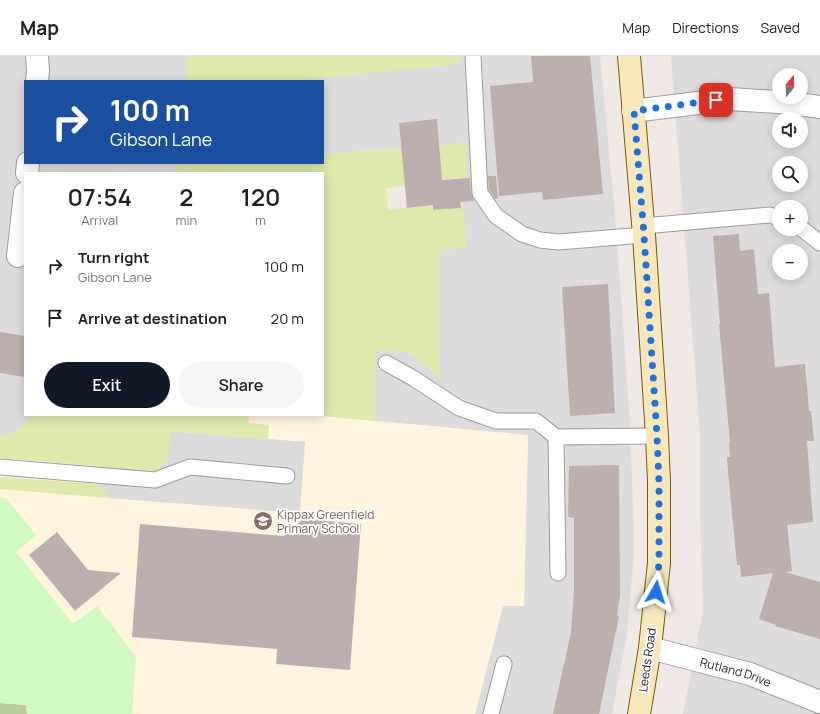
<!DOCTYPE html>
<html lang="en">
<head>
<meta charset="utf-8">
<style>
	:root { --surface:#fff; --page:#f6f6f6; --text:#222; --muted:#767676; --line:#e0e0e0; --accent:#111827 }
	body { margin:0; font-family:Manrope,sans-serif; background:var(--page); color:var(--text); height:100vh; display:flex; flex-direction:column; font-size:15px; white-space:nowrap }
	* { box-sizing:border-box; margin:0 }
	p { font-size:13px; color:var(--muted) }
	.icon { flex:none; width:22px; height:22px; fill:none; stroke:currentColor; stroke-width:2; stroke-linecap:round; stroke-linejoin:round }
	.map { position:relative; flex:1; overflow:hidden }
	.drawer { position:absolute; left:24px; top:116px; width:300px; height:244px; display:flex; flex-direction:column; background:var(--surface); border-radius:0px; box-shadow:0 2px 10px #0003 }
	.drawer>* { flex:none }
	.hud { position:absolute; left:24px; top:24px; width:300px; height:84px; border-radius:0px; box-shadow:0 2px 10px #0003; background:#1a4fa0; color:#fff; overflow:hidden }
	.needle { width:26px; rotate:19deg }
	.buttons { position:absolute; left:772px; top:12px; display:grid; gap:8px }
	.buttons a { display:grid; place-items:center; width:36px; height:36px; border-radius:50%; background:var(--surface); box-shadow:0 2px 10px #0003; font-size:20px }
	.pin { position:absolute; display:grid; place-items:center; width:34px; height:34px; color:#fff; margin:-17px; border-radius:8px; box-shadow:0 2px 6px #0006 }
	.me { position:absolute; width:44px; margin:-22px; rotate:6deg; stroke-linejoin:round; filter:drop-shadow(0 0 3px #0008) }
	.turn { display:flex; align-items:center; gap:14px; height:84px; padding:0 20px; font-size:18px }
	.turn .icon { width:52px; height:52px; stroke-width:2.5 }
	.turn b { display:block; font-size:28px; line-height:34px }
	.eta { display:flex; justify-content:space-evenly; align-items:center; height:68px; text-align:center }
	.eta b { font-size:24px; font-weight:600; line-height:28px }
	.action { display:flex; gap:8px; margin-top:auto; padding:8px 20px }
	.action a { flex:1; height:46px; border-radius:24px; background:var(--accent); color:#fff; font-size:16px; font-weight:600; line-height:46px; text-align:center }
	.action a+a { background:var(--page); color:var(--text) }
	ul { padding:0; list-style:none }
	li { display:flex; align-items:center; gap:12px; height:52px; padding:0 20px }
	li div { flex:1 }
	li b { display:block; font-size:15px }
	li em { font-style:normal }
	header { display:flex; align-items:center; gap:24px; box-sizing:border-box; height:56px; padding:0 20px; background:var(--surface); border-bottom:1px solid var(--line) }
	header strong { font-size:19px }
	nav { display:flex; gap:22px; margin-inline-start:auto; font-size:14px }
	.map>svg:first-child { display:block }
	.residential { fill:#dddbdc; fill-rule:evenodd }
	.education { fill:#fff4de }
	.grass { fill:#dee9ab; fill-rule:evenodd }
	.forest { fill:#bace9a }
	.park { fill:#d0f9c2 }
	.parking { fill:#dbdbdb }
	.building { fill:#bcafae }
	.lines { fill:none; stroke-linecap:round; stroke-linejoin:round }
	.lane-casing { stroke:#9c9c9c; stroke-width:17 }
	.street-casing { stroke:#9c9c9c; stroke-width:24 }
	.secondary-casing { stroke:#765d05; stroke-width:24 }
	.lane { stroke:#fff; stroke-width:15 }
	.street { stroke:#fff; stroke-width:22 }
	.secondary { stroke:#f9e7b9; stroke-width:22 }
	.route { stroke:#1a73e8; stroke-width:7; stroke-dasharray:0 12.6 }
	.labels { text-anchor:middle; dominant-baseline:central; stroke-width:3.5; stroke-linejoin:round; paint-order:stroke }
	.education-label { font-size:12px; fill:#785e54; stroke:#fff; text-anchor:start }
	.street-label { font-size:12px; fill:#1f1f1f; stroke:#fff }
</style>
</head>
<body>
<header>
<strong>Map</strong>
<nav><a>Map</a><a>Directions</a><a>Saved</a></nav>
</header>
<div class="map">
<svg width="820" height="658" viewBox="0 0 820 658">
	<rect width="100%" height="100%" fill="#efe8e5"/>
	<path class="residential" d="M 0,0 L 600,0 L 616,170 L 629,353 L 634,473 L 634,497 L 627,578 L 612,658 L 475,658 L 503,550 L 524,550 L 528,379 L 375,365 L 376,294 L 410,296 L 440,322 L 439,193 L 466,192 L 462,141 L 465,87 L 323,98 L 323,25 L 25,25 L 25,107 L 176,107 L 175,117 L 25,117 L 25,359 L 36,359 L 8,380 L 0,380 Z
		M 671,0 L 820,0 L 820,658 L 683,658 L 703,554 L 700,455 L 700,377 ZM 779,19 L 801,19 L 801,41 L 779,41 ZM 779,63 L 801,63 L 801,85 L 779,85 ZM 779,107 L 801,107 L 801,129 L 779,129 ZM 779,151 L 801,151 L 801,173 L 779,173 ZM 779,195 L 801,195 L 801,217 L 779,217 Z"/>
	<path class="education" d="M 36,359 L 311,359 L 528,379 L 524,550 L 503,550 L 475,658 L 0,658 L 0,380 L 8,380 Z"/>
	<path class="grass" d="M 187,0 L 459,0 L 459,8 L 293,25 L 186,25 Z
		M 466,87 L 469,140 L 462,141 L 466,192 L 439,193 L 440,322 L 410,296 L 376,294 L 375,365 L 312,359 L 323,359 L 323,117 L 175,117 L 176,107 L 323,107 L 323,98 ZM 458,122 L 461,152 L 434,154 L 431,125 ZM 417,129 L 419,151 L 388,154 L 386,132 Z
		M 36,359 L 249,359 L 248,367 L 269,369 L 268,383 L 171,375 L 168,403 L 156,415 L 0,402 L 0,380 L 8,380 Z
		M 0,421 L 98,428 L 109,442 L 0,433 Z"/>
	<path class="forest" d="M 0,647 L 26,649 L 27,658 L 0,658 Z"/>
	<path class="park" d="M 0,441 L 6,442 L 36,479 L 16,496 L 73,568 L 97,550 L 136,601 L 132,657 L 145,658 L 27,658 L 26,649 L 0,647 Z"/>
	<path class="parking" d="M 170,375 L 305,386 L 300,457 L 109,442 L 98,428 L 100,410 L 156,415 L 168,403 Z"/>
	<path class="building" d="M 531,0 L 590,0 L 603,138 L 543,144 L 542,136 L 499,140 L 490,30 L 533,26 Z
		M 437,63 L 442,124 L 470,122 L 471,137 L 474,145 L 460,146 L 461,152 L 433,154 L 433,149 L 407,152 L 399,67 Z
		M 488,120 L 496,120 L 498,142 L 495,143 L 489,134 Z
		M 739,178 L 740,195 L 754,193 L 758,238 L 769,237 L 775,311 L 805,308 L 809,355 L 811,355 L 814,385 L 807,385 L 813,466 L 787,469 L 792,515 L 785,516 L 820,526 L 820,583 L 775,570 L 776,569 L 759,563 L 773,517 L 741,521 L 740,509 L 737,509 L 728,415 L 727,401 L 730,401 L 729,387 L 730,387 L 719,268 L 720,268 L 713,180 Z
		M 608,228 L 615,357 L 570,360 L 562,231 Z
		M 0,276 L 25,280 L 25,321 L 0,317 Z
		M 619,409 L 620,539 L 617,560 L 619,560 L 599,658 L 553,658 L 571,576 L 574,534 L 574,462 L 568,461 L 569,410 Z
		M 303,463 L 361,468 L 350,614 L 276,608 L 277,593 L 132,581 L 140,468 L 284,480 Z
		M 57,476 L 88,514 L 121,517 L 75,555 L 29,499 Z"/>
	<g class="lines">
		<defs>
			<path id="lane" d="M 473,0 L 480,137 L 496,160 L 522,178 L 540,184 L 558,186 L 644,179
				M 643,170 L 770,159 L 779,162
				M 801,172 L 820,187
				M 386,307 L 413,322 L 459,352 L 496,365 L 536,365 L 556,381 L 558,517
				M 556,381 L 657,380
				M 0,411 L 155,424 L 190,411 L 287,420
				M 491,658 L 504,608"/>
			<g id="street">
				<path d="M 37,25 L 38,14 L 37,0"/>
				<path d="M 633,55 L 730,43 L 792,47 L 820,51"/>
				<path d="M 27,117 L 28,107"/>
				<path d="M 18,200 L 25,137"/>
				<path id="s1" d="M 650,592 L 750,618 L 820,646"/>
			</g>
			<path id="secondary" d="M 629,0 L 644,179 L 657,380 L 659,426 L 659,507 L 650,592 L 639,658"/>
		</defs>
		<use href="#lane" class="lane-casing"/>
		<use href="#street" class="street-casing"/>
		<use href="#secondary" class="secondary-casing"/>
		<use href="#lane" class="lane"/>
		<use href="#street" class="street"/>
		<use href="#secondary" class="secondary"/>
	</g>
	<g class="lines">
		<path class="route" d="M 656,536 L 659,507 L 659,426 L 657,380 L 644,179 L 634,55 L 716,44"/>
	</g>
	<defs>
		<symbol id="school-disc" viewBox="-11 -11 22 22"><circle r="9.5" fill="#8d6e63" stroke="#fff"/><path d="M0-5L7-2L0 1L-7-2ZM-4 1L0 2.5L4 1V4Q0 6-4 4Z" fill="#fff"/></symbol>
	</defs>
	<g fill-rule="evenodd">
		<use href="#school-disc" x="252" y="454" width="22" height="22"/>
	</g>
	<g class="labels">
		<g class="education-label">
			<text x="277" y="458">Kippax Greenfield<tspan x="277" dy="14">Primary School</tspan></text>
		</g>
		<g class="street-label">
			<text transform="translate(647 604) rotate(-82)">Leeds Road</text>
			<text stroke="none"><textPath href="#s1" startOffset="89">Rutland Drive</textPath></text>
		</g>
	</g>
</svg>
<div class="buttons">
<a><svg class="needle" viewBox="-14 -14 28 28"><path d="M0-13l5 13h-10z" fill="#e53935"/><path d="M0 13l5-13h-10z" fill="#767676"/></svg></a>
<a><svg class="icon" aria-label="sound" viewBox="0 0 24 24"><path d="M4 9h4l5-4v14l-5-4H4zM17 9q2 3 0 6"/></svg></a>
<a><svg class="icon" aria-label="search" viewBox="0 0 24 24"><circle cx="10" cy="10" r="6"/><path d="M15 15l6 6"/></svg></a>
<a>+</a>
<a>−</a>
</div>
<div class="pin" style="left:716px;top:44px;background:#d93025"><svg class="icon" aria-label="arrive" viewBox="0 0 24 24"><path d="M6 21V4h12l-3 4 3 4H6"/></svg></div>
<svg class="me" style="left:656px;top:536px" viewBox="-20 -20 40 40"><path d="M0-17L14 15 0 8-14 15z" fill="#1a73e8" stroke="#fff" stroke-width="4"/></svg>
<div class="hud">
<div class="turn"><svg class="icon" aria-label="right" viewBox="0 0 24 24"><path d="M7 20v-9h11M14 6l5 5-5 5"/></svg><div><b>100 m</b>Gibson Lane</div></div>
</div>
<section class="drawer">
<div class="eta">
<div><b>07:54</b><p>Arrival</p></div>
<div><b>2</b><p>min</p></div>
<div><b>120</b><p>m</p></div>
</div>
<ul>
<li><svg class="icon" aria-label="right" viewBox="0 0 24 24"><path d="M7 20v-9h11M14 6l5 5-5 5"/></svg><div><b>Turn right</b><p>Gibson Lane</p></div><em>100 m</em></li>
<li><svg class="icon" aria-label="arrive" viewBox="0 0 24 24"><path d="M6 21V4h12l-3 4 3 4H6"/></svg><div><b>Arrive at destination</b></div><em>20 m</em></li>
</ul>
<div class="action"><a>Exit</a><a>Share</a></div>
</section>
</div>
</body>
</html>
